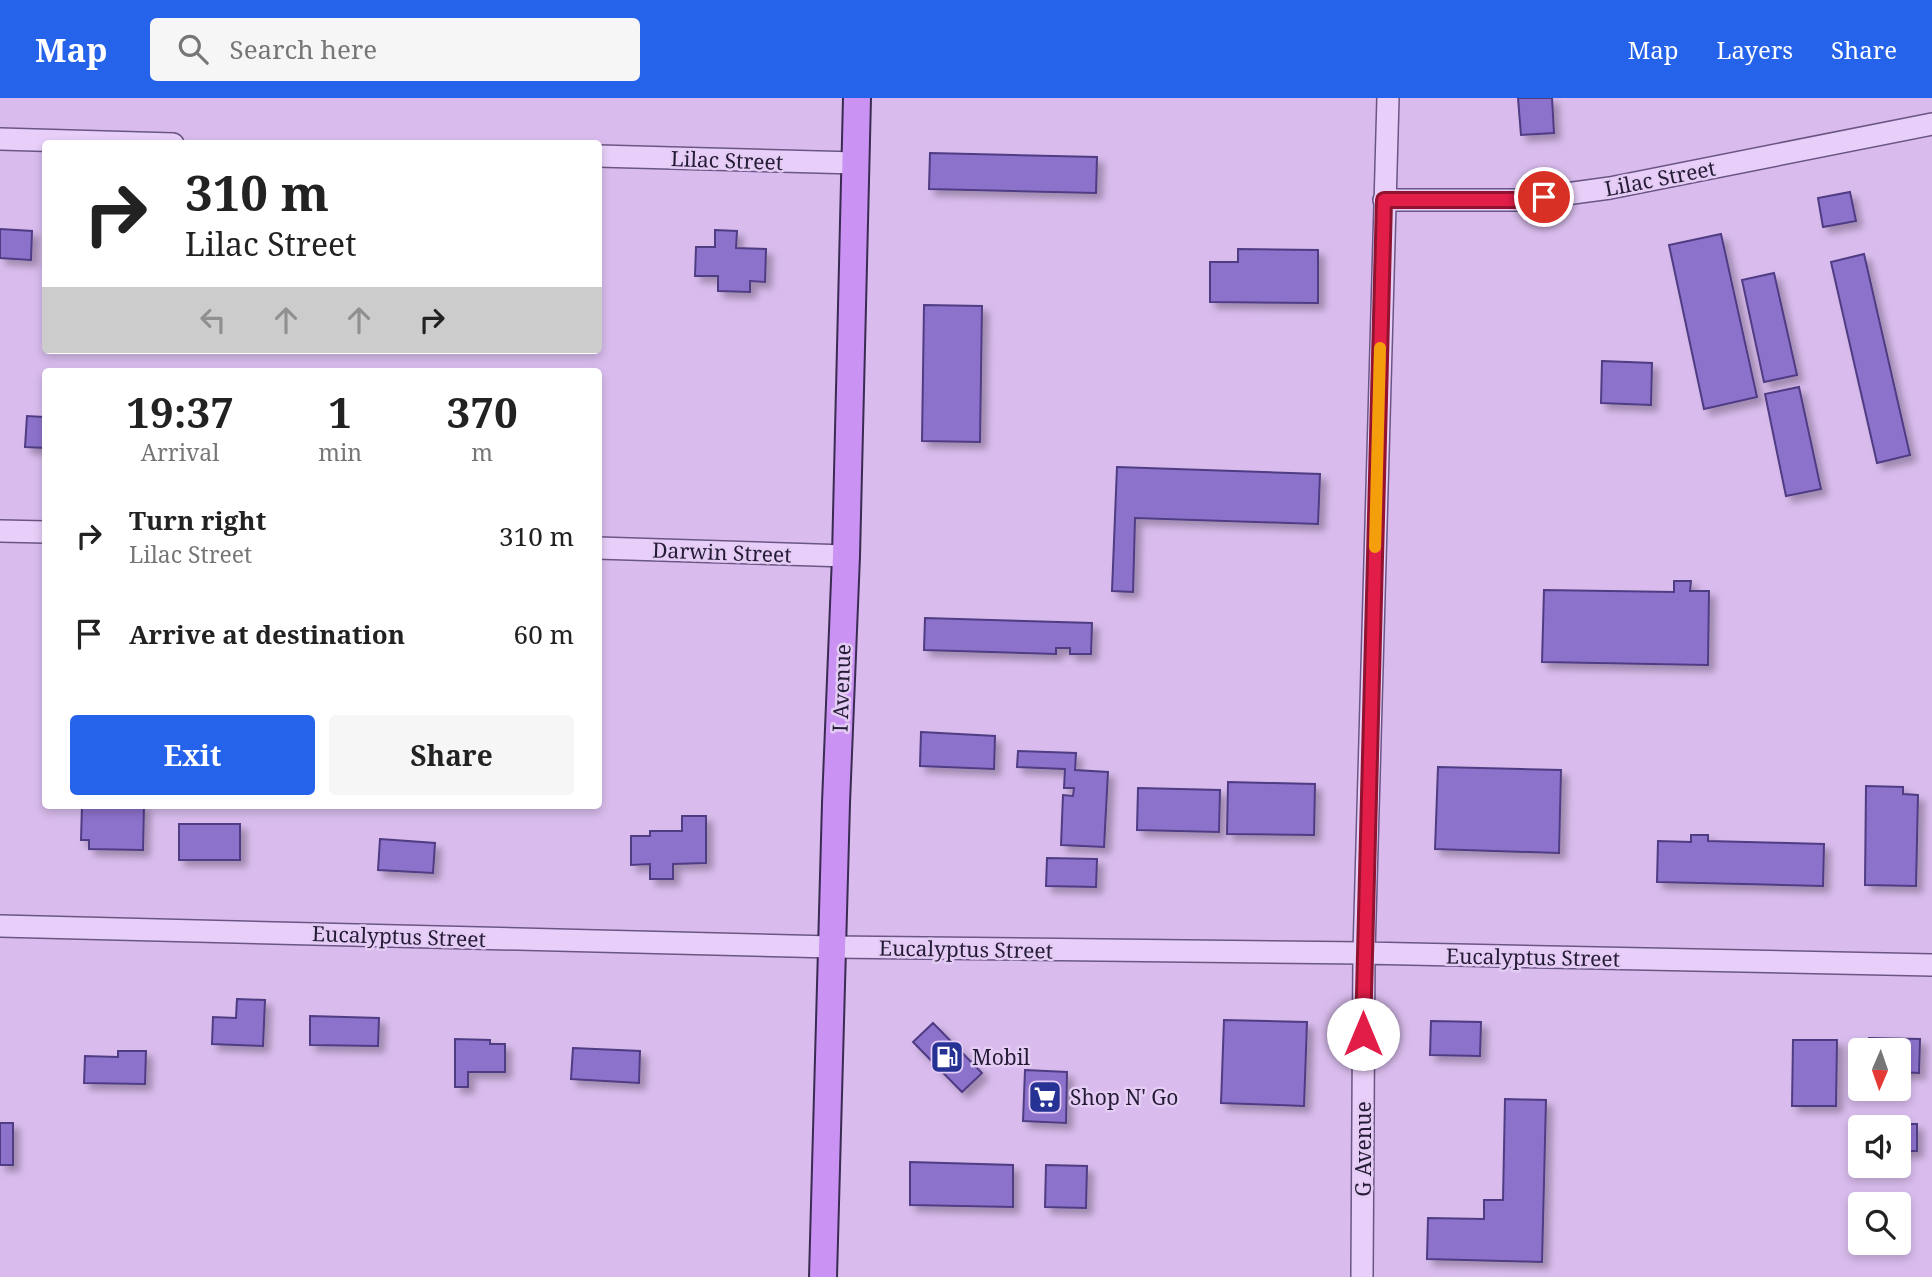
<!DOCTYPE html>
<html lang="en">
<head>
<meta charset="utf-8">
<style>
	:root { --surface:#fff; --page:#f6f6f6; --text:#222; --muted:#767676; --accent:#2563eb }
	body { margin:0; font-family:"Noto Serif",serif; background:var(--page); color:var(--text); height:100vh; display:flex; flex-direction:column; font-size:26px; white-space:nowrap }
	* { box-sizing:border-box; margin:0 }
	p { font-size:23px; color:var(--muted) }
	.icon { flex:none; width:38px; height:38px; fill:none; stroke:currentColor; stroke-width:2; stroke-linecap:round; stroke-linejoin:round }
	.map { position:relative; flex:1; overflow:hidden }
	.side { position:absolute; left:42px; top:270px; width:560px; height:441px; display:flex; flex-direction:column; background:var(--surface); border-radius:7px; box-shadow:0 4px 10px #0003 }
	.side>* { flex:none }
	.hud { position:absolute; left:42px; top:42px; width:560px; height:214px; border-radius:7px; box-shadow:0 4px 10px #0003; background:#fff; color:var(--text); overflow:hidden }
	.needle { width:46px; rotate:182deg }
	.buttons { position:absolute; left:1848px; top:940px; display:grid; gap:14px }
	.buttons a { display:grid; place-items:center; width:63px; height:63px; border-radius:7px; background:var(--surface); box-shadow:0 4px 10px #0003; font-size:35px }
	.pin { position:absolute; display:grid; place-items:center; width:60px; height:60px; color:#fff; margin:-30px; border:4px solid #fff; border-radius:50%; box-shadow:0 2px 7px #0007 }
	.me { position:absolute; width:77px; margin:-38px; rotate:0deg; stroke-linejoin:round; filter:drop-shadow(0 0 5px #0008) }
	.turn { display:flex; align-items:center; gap:24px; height:147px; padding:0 28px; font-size:32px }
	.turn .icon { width:91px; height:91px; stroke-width:2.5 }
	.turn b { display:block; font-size:49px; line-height:60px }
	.lanes { display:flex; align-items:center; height:66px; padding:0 28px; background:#0003; justify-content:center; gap:35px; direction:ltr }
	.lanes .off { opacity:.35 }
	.eta { display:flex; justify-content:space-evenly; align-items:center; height:119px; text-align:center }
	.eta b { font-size:42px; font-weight:700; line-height:49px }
	.primary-button { display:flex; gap:14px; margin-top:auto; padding:14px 28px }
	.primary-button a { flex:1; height:80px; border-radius:7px; background:var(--accent); color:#fff; font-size:28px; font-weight:700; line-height:80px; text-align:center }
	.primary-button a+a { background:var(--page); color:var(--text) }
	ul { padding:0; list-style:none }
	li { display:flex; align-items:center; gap:21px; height:98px; padding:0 28px }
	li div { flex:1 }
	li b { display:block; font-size:26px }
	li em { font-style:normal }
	header { display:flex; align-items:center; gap:42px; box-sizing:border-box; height:98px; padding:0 35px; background:var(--accent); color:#fff }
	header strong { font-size:33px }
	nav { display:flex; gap:38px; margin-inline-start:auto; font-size:24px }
	.search { width:490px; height:63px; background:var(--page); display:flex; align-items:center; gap:18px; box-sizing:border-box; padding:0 24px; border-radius:7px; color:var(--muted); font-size:26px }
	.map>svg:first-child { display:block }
	.building { fill:#8d72cc; stroke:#503c84; stroke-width:2; filter:url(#shadow) }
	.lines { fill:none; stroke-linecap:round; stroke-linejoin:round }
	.minor-casing { stroke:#6a5685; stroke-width:24 }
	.major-casing { stroke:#392b52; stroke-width:30 }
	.minor { stroke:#e8cff9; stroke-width:21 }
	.major { stroke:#ca92f2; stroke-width:26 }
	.route-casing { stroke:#92132f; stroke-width:18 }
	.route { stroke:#e11d48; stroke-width:12 }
	.slow { stroke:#f59e0b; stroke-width:12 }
	.labels { text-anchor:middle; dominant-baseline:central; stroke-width:5; stroke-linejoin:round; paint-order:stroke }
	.street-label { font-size:21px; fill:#241b34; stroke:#e4ccf5 }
	.poi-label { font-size:21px; fill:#241b34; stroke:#e4ccf5; text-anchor:start }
</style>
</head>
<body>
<header>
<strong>Map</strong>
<div class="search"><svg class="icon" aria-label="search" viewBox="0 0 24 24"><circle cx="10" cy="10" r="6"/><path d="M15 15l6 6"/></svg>Search here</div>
<nav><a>Map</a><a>Layers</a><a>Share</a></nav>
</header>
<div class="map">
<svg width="1932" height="1179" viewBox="0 0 1932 1179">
	<defs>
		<filter id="shadow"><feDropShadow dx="6" dy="6" stdDeviation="3.5" flood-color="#0004"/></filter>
	</defs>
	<rect width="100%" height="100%" fill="#d9bced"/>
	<path class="building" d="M 1518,0 L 1552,0 L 1554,35 L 1521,37 Z
		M 930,55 L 1097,59 L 1096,95 L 929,91 Z
		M 1850,94 L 1856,123 L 1823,129 L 1818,100 Z
		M 0,131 L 32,133 L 31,162 L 0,160 Z
		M 715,132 L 737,133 L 736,150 L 766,151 L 765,184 L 750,183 L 750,194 L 718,193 L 718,178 L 695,178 L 696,149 L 715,149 Z
		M 1721,136 L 1757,299 L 1704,311 L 1669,147 Z
		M 1238,151 L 1318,152 L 1318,205 L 1210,204 L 1210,164 L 1238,164 Z
		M 1864,156 L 1910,357 L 1877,365 L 1831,164 Z
		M 1774,175 L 1797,277 L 1764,284 L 1742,182 Z
		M 924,207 L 982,208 L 980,344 L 922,343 Z
		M 1602,263 L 1652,265 L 1651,307 L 1601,305 Z
		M 1799,289 L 1821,391 L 1786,398 L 1765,296 Z
		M 44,312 L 46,350 L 25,349 L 27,318 L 44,319 Z
		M 1117,369 L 1320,376 L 1318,426 L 1135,420 L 1133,494 L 1112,493 Z
		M 1674,483 L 1691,483 L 1690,493 L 1709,493 L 1708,567 L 1542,564 L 1544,492 L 1674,494 Z
		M 925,520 L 1092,525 L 1091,556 L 1070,556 L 1070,550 L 1056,550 L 1056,556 L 924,552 Z
		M 921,634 L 995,638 L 994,671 L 920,668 Z
		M 1018,653 L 1076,655 L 1075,672 L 1108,674 L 1104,749 L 1061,747 L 1063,697 L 1073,698 L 1074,690 L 1064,690 L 1065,671 L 1017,669 Z
		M 1438,669 L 1561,672 L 1559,755 L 1435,751 Z
		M 1228,684 L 1315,686 L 1314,737 L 1227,736 Z
		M 1866,688 L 1903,689 L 1903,696 L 1918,697 L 1916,788 L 1865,787 Z
		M 1138,690 L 1220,692 L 1219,734 L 1137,732 Z
		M 82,707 L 144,707 L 143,752 L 89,751 L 89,742 L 81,742 Z
		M 682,718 L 706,718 L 706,765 L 673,766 L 673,781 L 650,781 L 650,766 L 631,767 L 631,738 L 650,738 L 650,733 L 682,733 Z
		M 179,726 L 240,726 L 240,762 L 179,762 Z
		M 1691,737 L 1708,737 L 1708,743 L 1824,746 L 1823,788 L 1657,784 L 1658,743 L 1691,744 Z
		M 380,741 L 435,745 L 433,775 L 378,772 Z
		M 1047,760 L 1097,761 L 1096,789 L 1046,788 Z
		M 237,901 L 265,902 L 263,948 L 212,946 L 213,919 L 236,920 Z
		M 310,918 L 379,920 L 378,948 L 310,947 Z
		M 1224,922 L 1307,924 L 1304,1008 L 1221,1005 Z
		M 1431,923 L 1481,924 L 1480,958 L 1430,957 Z
		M 933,925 L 982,975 L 962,994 L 913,944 Z
		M 1869,940 L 1920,941 L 1919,975 L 1899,974 L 1899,952 L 1869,952 Z
		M 455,941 L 490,942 L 490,946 L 505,946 L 505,974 L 468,974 L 468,989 L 455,989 Z
		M 1793,942 L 1837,942 L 1836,1008 L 1792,1008 Z
		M 573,950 L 640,953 L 639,985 L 571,981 Z
		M 118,953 L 146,953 L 145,986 L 84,985 L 85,958 L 118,959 Z
		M 1025,972 L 1067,974 L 1066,1025 L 1023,1023 Z
		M 1505,1001 L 1546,1002 L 1542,1164 L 1427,1161 L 1428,1120 L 1484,1121 L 1484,1102 L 1503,1102 Z
		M 0,1025 L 13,1025 L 13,1067 L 0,1067 Z
		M 1891,1026 L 1917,1026 L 1917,1053 L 1899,1053 L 1899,1029 L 1891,1029 Z
		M 910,1064 L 1013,1067 L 1013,1109 L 910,1107 Z
		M 1046,1067 L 1087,1068 L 1086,1110 L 1045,1109 Z"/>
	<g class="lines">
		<defs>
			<path id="minor" d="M 0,41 L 173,46
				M 598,58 L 856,65
				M 1384,102 L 1522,102 L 1610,90 L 1932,26
				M 0,433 L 46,434
				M 598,450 L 846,458
				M 0,828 L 832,849 L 1364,855 L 1932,867
				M 1362,1179 L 1364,855 L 1388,0"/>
			<path id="major" d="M 823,1179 L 836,705 L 846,458 L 857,0"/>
		</defs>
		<use href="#minor" class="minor-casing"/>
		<use href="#major" class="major-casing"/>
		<use href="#minor" class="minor"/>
		<use href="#major" class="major"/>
	</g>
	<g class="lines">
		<defs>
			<path id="route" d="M 1363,936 L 1384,102 L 1522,102 L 1544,99"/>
		</defs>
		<use href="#route" class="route-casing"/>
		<use href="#route" class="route"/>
		<path class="slow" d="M 1375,449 L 1380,250"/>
	</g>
	<defs>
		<symbol id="fuel-square" viewBox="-11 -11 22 22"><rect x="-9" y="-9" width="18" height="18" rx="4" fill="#263394" stroke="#e4ccf5"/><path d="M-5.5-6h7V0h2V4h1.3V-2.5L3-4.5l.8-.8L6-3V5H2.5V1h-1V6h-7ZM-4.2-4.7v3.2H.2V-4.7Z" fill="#fff"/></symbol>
		<symbol id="supermarket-square" viewBox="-11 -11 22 22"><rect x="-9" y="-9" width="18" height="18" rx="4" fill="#263394" stroke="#e4ccf5"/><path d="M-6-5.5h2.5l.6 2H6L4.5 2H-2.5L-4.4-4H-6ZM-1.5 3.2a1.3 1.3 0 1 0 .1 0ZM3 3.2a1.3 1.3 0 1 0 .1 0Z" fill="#fff"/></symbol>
	</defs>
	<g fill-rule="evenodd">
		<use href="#fuel-square" x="928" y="940" width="38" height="38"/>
		<use href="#supermarket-square" x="1026" y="980" width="38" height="38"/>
	</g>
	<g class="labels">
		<g class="street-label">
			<text transform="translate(727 62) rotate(2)">Lilac Street</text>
			<text transform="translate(1660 80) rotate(-11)">Lilac Street</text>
			<text transform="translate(722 454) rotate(2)">Darwin Street</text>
			<text transform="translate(841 590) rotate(-88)">I Avenue</text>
			<text transform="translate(399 838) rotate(2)">Eucalyptus Street</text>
			<text transform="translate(966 851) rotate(1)">Eucalyptus Street</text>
			<text transform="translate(1533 859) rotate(1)">Eucalyptus Street</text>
			<text transform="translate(1363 1051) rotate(-90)">G Avenue</text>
		</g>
		<g class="poi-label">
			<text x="972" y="959">Mobil</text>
			<text x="1070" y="999">Shop N' Go</text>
		</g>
	</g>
</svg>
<div class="buttons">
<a><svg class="needle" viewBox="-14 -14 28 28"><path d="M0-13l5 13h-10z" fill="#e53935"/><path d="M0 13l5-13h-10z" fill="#767676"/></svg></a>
<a><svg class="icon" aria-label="sound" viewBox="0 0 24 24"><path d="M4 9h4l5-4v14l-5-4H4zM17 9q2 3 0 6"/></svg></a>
<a><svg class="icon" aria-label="search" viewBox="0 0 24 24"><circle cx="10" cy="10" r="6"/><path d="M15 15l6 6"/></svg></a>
</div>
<div class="pin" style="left:1544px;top:99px;background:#d93025"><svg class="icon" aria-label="arrive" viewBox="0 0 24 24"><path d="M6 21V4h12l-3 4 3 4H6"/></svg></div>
<svg class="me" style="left:1363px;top:936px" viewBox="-20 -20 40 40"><circle r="19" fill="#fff"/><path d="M0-13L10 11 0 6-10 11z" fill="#e11d48"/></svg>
<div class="hud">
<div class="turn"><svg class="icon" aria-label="right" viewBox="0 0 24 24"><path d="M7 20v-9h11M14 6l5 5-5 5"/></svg><div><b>310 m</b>Lilac Street</div></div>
<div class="lanes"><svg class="icon off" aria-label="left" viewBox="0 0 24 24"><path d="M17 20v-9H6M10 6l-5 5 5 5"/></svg><svg class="icon off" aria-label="ahead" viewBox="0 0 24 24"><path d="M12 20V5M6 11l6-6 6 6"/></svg><svg class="icon off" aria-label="ahead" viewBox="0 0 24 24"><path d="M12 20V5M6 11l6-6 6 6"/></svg><svg class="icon" aria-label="right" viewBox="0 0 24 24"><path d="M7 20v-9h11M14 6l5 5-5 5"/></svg></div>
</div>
<section class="side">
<div class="eta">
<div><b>19:37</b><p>Arrival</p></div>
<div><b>1</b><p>min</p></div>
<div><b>370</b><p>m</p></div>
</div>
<ul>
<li><svg class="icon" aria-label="right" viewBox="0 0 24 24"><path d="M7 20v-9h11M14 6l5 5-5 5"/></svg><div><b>Turn right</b><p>Lilac Street</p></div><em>310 m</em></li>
<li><svg class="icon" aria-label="arrive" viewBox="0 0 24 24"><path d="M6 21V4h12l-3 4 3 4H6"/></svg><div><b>Arrive at destination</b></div><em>60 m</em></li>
</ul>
<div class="primary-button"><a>Exit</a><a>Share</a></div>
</section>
</div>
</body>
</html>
